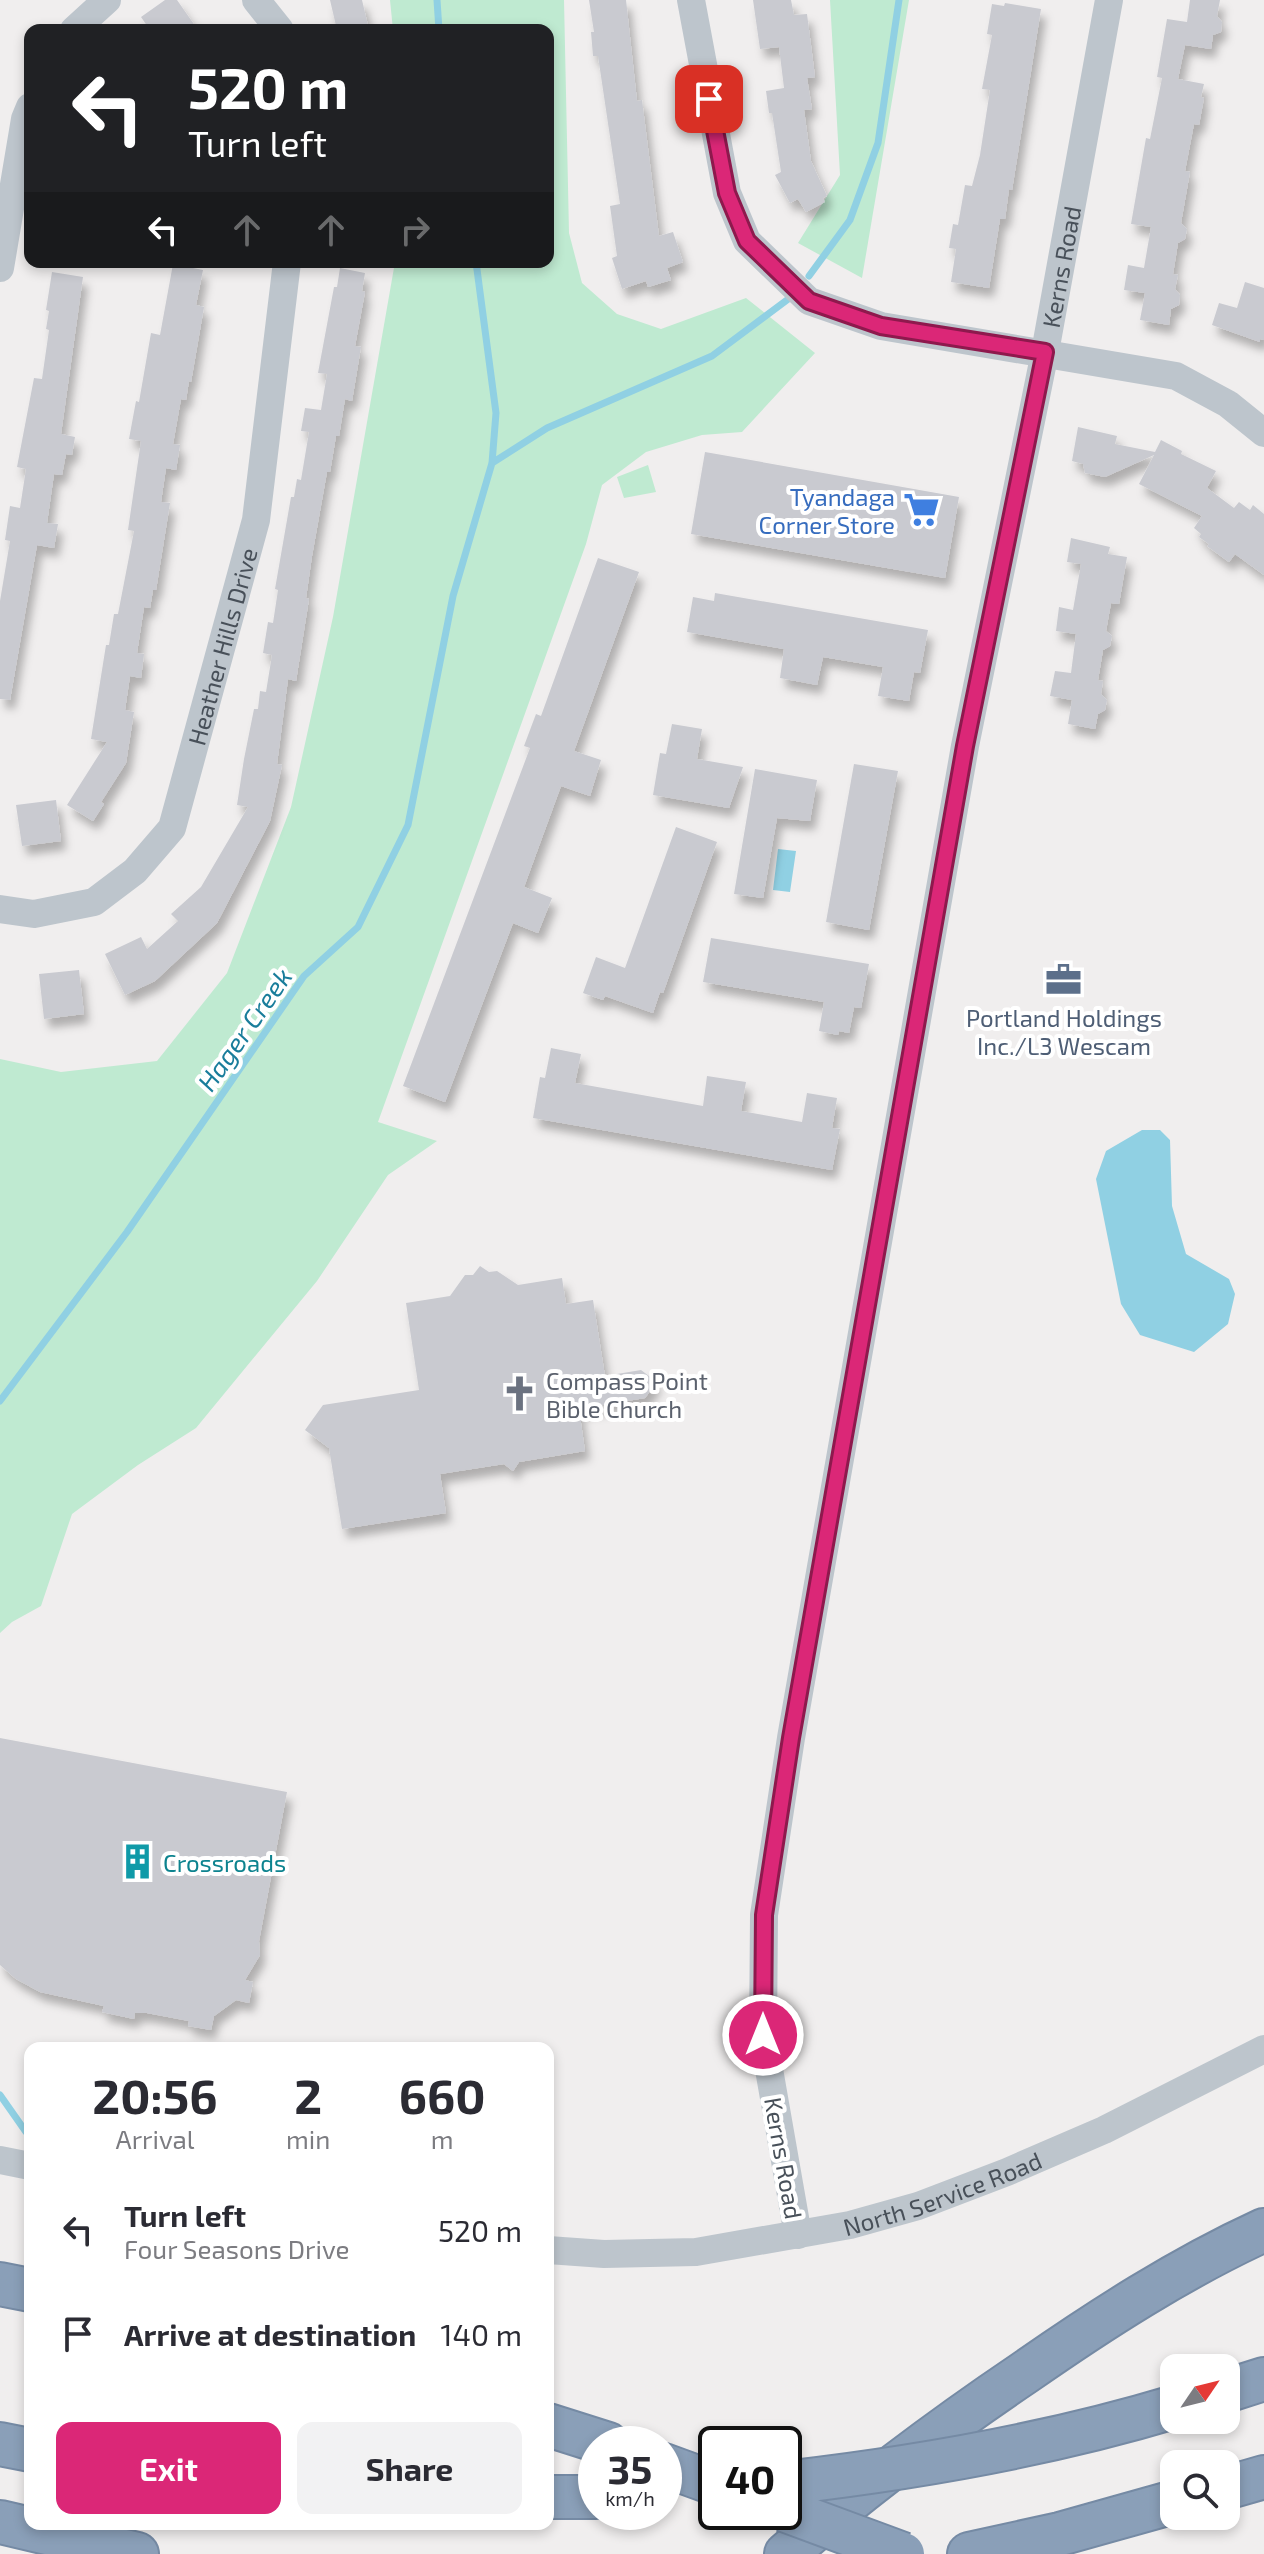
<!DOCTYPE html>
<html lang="en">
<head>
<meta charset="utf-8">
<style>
	:root { --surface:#fff; --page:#f2f2f3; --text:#2b2b33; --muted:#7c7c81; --accent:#db2777 }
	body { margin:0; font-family:"Exo 2",sans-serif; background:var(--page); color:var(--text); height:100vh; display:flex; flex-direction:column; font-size:30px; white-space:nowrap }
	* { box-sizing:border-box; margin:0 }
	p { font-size:26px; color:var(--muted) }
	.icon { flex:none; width:44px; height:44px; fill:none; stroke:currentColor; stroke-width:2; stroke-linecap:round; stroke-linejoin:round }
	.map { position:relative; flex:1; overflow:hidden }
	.details { position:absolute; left:24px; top:2042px; width:530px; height:488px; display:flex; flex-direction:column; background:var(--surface); border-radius:16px; box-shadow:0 4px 12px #0003 }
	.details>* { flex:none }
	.banner { position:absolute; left:24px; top:24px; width:530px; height:244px; border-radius:16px; box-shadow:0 4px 12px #0003; background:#202124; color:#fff; overflow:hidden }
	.needle { width:52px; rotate:55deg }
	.buttons { position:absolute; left:1160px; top:2354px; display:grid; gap:16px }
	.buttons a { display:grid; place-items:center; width:80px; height:80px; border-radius:16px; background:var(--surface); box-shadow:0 4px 12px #0003; font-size:40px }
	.speed { position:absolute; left:578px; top:2426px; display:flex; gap:16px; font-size:40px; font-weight:700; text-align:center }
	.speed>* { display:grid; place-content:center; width:104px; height:104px; border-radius:50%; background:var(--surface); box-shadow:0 4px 12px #0003; line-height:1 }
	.speed small { font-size:20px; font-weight:400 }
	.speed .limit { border:4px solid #111; border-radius:12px; background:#fff; color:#111 }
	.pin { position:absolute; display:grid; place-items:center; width:68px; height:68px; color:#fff; margin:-34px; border-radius:16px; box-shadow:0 4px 12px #0006 }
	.me { position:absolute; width:88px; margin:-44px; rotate:0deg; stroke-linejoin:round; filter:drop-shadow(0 0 6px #0008) }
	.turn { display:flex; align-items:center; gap:28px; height:168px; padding:0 32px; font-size:36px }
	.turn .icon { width:104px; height:104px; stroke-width:2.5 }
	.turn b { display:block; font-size:56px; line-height:68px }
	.lanes { display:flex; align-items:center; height:76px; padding:0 32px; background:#0003; justify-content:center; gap:40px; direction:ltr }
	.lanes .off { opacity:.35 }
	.eta { display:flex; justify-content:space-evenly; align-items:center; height:136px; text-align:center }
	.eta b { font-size:48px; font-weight:700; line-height:56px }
	.cta { display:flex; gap:16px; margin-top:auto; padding:16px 32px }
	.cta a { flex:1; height:92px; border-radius:16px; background:var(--accent); color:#fff; font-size:32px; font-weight:700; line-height:92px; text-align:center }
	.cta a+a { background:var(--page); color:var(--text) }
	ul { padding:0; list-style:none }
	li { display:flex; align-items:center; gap:24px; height:104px; padding:0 32px }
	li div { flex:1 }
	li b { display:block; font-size:30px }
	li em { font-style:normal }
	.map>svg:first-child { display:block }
	.green { fill:#bfead1 }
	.water { fill:#90d0e3 }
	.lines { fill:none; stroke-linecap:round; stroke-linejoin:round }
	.stream { stroke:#90d0e3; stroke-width:7 }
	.building { fill:#c9cad0; filter:url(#shadow) }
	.highway-casing { stroke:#758aa4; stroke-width:46 }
	.minor { stroke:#bdc5cc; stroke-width:28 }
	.highway { stroke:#8a9fb8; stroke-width:42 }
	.highway-bridge-casing { stroke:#758aa4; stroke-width:46; stroke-linecap:butt }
	.highway-bridge { stroke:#8a9fb8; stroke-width:42 }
	.route-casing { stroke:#8e194d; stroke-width:20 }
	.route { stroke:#db2777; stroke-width:14 }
	.labels { text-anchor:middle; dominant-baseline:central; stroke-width:8; stroke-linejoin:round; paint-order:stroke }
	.street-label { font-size:24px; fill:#485059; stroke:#fff }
	.shop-label { font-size:24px; fill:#366cbe; stroke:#fff; text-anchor:end }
	.service-label { font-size:24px; fill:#4e5e75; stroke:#fff }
	.worship-label { font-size:24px; fill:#5b616d; stroke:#fff; text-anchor:start }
	.culture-label { font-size:24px; fill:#0d838f; stroke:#fff; text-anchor:start }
	.water-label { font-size:26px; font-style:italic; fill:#197d9b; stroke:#fff }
</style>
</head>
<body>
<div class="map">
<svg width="1264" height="2554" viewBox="0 0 1264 2554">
	<defs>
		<filter id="shadow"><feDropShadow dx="5" dy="9" stdDeviation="4" flood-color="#0004"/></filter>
	</defs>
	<rect width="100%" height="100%" fill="#f0eeee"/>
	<path class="green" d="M 390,0 L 564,0 L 569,233 L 582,283 L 617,314 L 661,329 L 746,298 L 815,353 L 742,432 L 702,435 L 646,452 L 602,485 L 586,544 L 378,1122 L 437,1141 L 388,1175 L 317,1281 L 196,1428 L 138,1465 L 72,1514 L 41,1606 L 12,1622 L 0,1633 L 0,1059 L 61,1072 L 157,1061 L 227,973 L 291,807 L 333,617 L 395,262 L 548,262 L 548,30 L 393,30 Z
		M 830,0 L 909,0 L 862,278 L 798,243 L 840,175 Z
		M 648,465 L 656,492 L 624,498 L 617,477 Z"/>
	<path class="water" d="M 778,849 L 796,851 L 790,892 L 773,890 Z
		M 1142,1130 L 1160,1130 L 1170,1140 L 1172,1206 L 1186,1254 L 1229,1279 L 1235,1294 L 1228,1324 L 1194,1352 L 1140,1335 L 1121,1304 L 1096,1179 L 1106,1151 Z"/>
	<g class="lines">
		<path class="stream" d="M 437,0 L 439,30
			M 809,276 L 850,220 L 878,143 L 899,0
			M 492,463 L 547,428 L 712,356 L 795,294
			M 0,1401 L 127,1232 L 304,976 L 358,927 L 408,825 L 453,596 L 492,463 L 496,413 L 476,262
			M 0,2095 L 26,2132"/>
	</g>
	<path class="building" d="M 165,0 L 177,0 L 198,30 L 150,30 L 141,17 Z
		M 330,0 L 362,0 L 369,30 L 337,30 Z
		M 589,0 L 626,0 L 637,101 L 642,100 L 659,236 L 673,232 L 683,262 L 667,268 L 671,280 L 648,287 L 646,281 L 622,289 L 612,258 L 617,256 L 610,206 L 620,204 L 598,56 L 593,56 L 591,32 L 594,32 Z
		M 753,0 L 791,0 L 794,15 L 807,14 L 815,77 L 807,78 L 812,109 L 804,110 L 811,161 L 827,196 L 823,198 L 825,202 L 806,212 L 798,199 L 790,203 L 775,175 L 781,172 L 772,113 L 769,113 L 766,91 L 784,88 L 779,47 L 760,49 Z
		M 1190,0 L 1220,0 L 1217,16 L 1222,22 L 1221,32 L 1213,35 L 1211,49 L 1185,45 L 1178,79 L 1204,84 L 1201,97 L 1204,98 L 1199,125 L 1194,124 L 1185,171 L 1190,172 L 1181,223 L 1187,229 L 1185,239 L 1178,243 L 1173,274 L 1178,275 L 1175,289 L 1180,295 L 1179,305 L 1171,309 L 1169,325 L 1140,320 L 1145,293 L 1124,290 L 1128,265 L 1144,268 L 1151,227 L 1131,224 L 1146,138 L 1150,139 L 1162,78 L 1157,77 L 1167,19 L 1187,22 Z
		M 1005,3 L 1041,9 L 1012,190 L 1009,189 L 1005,219 L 1000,219 L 989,288 L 951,282 L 956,249 L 949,248 L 953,224 L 958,225 L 965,185 L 972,186 L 980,155 L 990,90 L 982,89 L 992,35 L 987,34 L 992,4 L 1004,6 Z
		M 173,264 L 203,270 L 196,305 L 204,307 L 191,382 L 189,381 L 186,400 L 181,399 L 173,444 L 180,445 L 176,470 L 166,468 L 161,502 L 170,503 L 156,590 L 153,590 L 150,608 L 144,607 L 137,653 L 144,654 L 141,678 L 130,676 L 125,710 L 134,712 L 126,763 L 101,802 L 104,804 L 93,821 L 67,805 L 107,742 L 91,739 L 106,645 L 109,645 L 114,614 L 118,614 L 134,531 L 128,530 L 141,441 L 129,439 L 136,401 L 139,402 L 151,333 L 160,335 Z
		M 340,268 L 365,273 L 362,291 L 365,292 L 355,346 L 361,347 L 352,401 L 345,399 L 339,436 L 336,436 L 330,472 L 327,472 L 312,556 L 306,598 L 309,599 L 296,681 L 288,679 L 277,764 L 282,765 L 270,821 L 217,923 L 155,981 L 125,995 L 105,954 L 141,937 L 147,949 L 178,921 L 171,914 L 201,887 L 248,807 L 237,805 L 244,759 L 254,709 L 258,709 L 260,691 L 266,692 L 272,655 L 263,653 L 268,622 L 273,623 L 278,590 L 275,589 L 291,497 L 294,497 L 297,479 L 301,480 L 309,432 L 301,431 L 305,408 L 321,410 L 327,374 L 318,373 L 334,287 L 337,287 Z
		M 52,272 L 83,277 L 61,434 L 75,437 L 72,455 L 66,454 L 62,475 L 54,474 L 47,523 L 58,524 L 54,548 L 37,545 L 10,700 L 0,699 L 0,601 L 10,541 L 5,540 L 10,506 L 20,508 L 26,469 L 17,467 L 34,378 L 42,379 L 49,330 L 46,329 L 49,311 L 46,310 Z
		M 1245,282 L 1264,288 L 1264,340 L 1260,339 L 1260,342 L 1212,325 L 1219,303 L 1237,308 Z
		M 1078,427 L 1117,436 L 1115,444 L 1155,452 L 1161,440 L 1182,451 L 1181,454 L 1216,471 L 1207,488 L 1234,508 L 1239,502 L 1250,510 L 1253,505 L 1264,514 L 1264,575 L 1235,554 L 1229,562 L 1207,546 L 1209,544 L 1199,537 L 1201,534 L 1194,528 L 1202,516 L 1139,484 L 1154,455 L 1105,477 L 1085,473 L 1083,464 L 1072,461 Z
		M 705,452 L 959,497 L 945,578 L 691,534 Z
		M 1071,538 L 1110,547 L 1108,554 L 1127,557 L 1119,604 L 1111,603 L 1106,631 L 1112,636 L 1110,646 L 1103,650 L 1098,680 L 1103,681 L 1101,694 L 1107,700 L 1105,710 L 1098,714 L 1095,729 L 1068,724 L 1072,700 L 1050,696 L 1055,671 L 1071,673 L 1076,634 L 1056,631 L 1059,607 L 1073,610 L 1081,564 L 1067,562 Z
		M 598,558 L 639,572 L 574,751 L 601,760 L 590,796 L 561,786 L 524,887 L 552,898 L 538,933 L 513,923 L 445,1102 L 403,1086 L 530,748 L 524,746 L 536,714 L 541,716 Z
		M 715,593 L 928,630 L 920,673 L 914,672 L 909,701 L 878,696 L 883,667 L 823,657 L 817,685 L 780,678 L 784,649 L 687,632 L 693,597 L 714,601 Z
		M 672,724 L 702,729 L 697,759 L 743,767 L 729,808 L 653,795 L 660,753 L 666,754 Z
		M 854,764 L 898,771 L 869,930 L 826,922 Z
		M 755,769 L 817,780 L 810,821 L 777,818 L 763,898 L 734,894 Z
		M 56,800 L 61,841 L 22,846 L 16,805 Z
		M 676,827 L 717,842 L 663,993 L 660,992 L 653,1013 L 605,996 L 603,1000 L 583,993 L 596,957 L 625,968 Z
		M 711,938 L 869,964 L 861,1008 L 854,1007 L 849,1033 L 839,1031 L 838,1035 L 819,1031 L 824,1002 L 703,982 Z
		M 79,970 L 84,1014 L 44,1019 L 39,974 Z
		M 551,1048 L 581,1054 L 575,1083 L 703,1106 L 707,1076 L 746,1082 L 741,1111 L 802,1122 L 807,1093 L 837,1098 L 832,1128 L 840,1129 L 832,1170 L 533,1118 L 540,1077 L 545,1078 Z
		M 480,1266 L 489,1272 L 497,1271 L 518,1285 L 562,1278 L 566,1304 L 593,1300 L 605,1376 L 641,1370 L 657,1382 L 645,1398 L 579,1409 L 585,1451 L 519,1462 L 513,1471 L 504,1464 L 440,1474 L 446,1513 L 342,1529 L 329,1448 L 305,1430 L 323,1405 L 419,1390 L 406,1303 L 450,1296 L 465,1275 L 473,1275 Z
		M 0,1738 L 287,1792 L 259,1941 L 260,1955 L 245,1980 L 253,1982 L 249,2003 L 236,2000 L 214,2016 L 211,2030 L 188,2026 L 189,2021 L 147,2013 L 135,2013 L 134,2019 L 102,2012 L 104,2006 L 40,1992 L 16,1979 L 0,1965 Z"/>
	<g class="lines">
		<defs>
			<path id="highway" d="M 0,2284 L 30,2290
				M 1226,2391 L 1264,2379
				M 548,2425 L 608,2444
				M 0,2444 L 30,2450
				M 664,2465 L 716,2484
				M 1226,2488 L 1264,2477
				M 548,2497 L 596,2497
				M 0,2522 L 137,2554
				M 786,2554 C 862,2488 941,2429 1024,2373 C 1100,2320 1179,2269 1264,2230
				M 969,2554 L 1060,2534 L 1174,2502"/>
		</defs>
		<use href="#highway" class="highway-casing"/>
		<g class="minor">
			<path d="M 256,0 L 280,30"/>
			<path d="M 691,0 L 727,193 L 747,241 L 809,301 L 881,326 L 1176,376 L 1228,404 L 1264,433"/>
			<path d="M 74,30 L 107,0"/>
			<path d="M 0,268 L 25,119 L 30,107"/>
			<path id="s1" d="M 0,909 L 34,914 L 94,902 L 135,871 L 172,828 L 256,520 L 287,262"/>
			<path d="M 0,2160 L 30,2166"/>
			<path id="s2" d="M 798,2235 L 763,2035 L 764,1915 L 791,1738 L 965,746 L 1045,352 L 1109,0"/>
			<path id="s3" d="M 548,2250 L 604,2254 L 696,2252 L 850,2225 L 918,2206 L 1007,2172 L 1104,2130 L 1264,2049"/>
		</g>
		<use href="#highway" class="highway"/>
		<defs>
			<path id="highway-bridge" d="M 784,2483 C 915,2468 1048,2445 1174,2407
				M 784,2510 L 903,2554"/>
		</defs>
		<use href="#highway-bridge" class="highway-bridge-casing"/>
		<use href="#highway-bridge" class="highway-bridge"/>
	</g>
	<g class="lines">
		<defs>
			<path id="route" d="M 709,99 L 727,193 L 747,241 L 809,301 L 881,326 L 1045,352 L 965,746 L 791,1738 L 764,1915 L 763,2035"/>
		</defs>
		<use href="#route" class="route-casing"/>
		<use href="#route" class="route"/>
	</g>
	<defs>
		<symbol id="supermarket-bare" viewBox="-9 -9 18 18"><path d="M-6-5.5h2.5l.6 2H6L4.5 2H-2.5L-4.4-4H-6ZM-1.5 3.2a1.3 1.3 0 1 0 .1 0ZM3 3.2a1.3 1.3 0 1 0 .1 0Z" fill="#3f7fe0" stroke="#fff" stroke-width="2.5" paint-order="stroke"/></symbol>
		<symbol id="office-bare" viewBox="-9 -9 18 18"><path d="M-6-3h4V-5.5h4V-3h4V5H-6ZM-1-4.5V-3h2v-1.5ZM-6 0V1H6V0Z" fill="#5c6f8a" stroke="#fff" stroke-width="2.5" paint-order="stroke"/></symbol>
		<symbol id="church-bare" viewBox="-9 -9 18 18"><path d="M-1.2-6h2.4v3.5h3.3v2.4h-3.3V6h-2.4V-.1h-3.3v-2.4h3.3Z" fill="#6b7280" stroke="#fff" stroke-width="2.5" paint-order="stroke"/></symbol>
		<symbol id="building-bare" viewBox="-9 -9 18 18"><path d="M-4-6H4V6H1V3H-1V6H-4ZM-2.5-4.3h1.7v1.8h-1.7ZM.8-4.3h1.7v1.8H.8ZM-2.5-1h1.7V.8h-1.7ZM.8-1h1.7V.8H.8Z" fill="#0f9aa8" stroke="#fff" stroke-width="2.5" paint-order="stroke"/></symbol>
	</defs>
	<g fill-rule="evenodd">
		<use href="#supermarket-bare" x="896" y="484" width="51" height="51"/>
		<use href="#office-bare" x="1038" y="954" width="51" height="51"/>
		<use href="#church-bare" x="494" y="1368" width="51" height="51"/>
		<use href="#building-bare" x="112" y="1836" width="51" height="51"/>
	</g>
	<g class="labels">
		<g class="street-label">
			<text stroke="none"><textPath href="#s2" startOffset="1998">Kerns Road</textPath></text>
			<text stroke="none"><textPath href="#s1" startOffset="392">Heather Hills Drive</textPath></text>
			<text transform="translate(784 2158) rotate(80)">Kerns Road</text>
			<text stroke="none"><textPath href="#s3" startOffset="402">North Service Road</textPath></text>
		</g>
		<g class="shop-label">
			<text x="895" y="496">Tyandaga<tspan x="895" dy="28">Corner Store</tspan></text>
		</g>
		<g class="service-label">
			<text x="1064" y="1017">Portland Holdings<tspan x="1064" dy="28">Inc./L3 Wescam</tspan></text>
		</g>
		<g class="worship-label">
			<text x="546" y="1380">Compass Point<tspan x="546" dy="28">Bible Church</tspan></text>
		</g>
		<g class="culture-label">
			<text x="163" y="1862">Crossroads</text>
		</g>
		<g class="water-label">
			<text transform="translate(244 1029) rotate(-55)">Hager Creek</text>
		</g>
	</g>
</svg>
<div class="buttons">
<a><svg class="needle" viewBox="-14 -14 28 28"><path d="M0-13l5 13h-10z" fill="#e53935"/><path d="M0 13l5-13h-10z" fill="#7c7c81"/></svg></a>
<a><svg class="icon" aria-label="search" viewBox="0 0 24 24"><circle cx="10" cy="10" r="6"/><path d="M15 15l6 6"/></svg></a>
</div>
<div class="speed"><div>35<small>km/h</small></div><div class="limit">40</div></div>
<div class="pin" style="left:709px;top:99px;background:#d93025"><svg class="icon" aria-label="arrive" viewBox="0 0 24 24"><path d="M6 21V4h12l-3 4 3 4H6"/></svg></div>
<svg class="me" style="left:763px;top:2035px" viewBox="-20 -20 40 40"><circle r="17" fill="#db2777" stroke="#fff" stroke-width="3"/><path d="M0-11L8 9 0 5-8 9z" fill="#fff"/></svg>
<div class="banner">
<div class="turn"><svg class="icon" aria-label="left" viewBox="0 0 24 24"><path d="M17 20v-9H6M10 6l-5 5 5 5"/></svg><div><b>520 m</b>Turn left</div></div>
<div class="lanes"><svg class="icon" aria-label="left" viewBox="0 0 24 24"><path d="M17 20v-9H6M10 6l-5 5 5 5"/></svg><svg class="icon off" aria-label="ahead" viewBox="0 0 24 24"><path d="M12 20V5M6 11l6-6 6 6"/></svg><svg class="icon off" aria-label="ahead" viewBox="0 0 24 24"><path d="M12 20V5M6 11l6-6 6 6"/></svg><svg class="icon off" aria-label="right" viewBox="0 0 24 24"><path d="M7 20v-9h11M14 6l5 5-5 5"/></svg></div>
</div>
<section class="details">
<div class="eta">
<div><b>20:56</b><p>Arrival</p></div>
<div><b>2</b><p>min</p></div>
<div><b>660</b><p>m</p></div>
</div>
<ul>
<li><svg class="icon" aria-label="left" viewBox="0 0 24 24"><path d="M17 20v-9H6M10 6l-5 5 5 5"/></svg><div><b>Turn left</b><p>Four Seasons Drive</p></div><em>520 m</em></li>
<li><svg class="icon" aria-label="arrive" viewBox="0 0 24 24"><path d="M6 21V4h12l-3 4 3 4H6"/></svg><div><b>Arrive at destination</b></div><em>140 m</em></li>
</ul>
<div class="cta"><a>Exit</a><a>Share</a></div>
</section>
</div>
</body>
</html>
